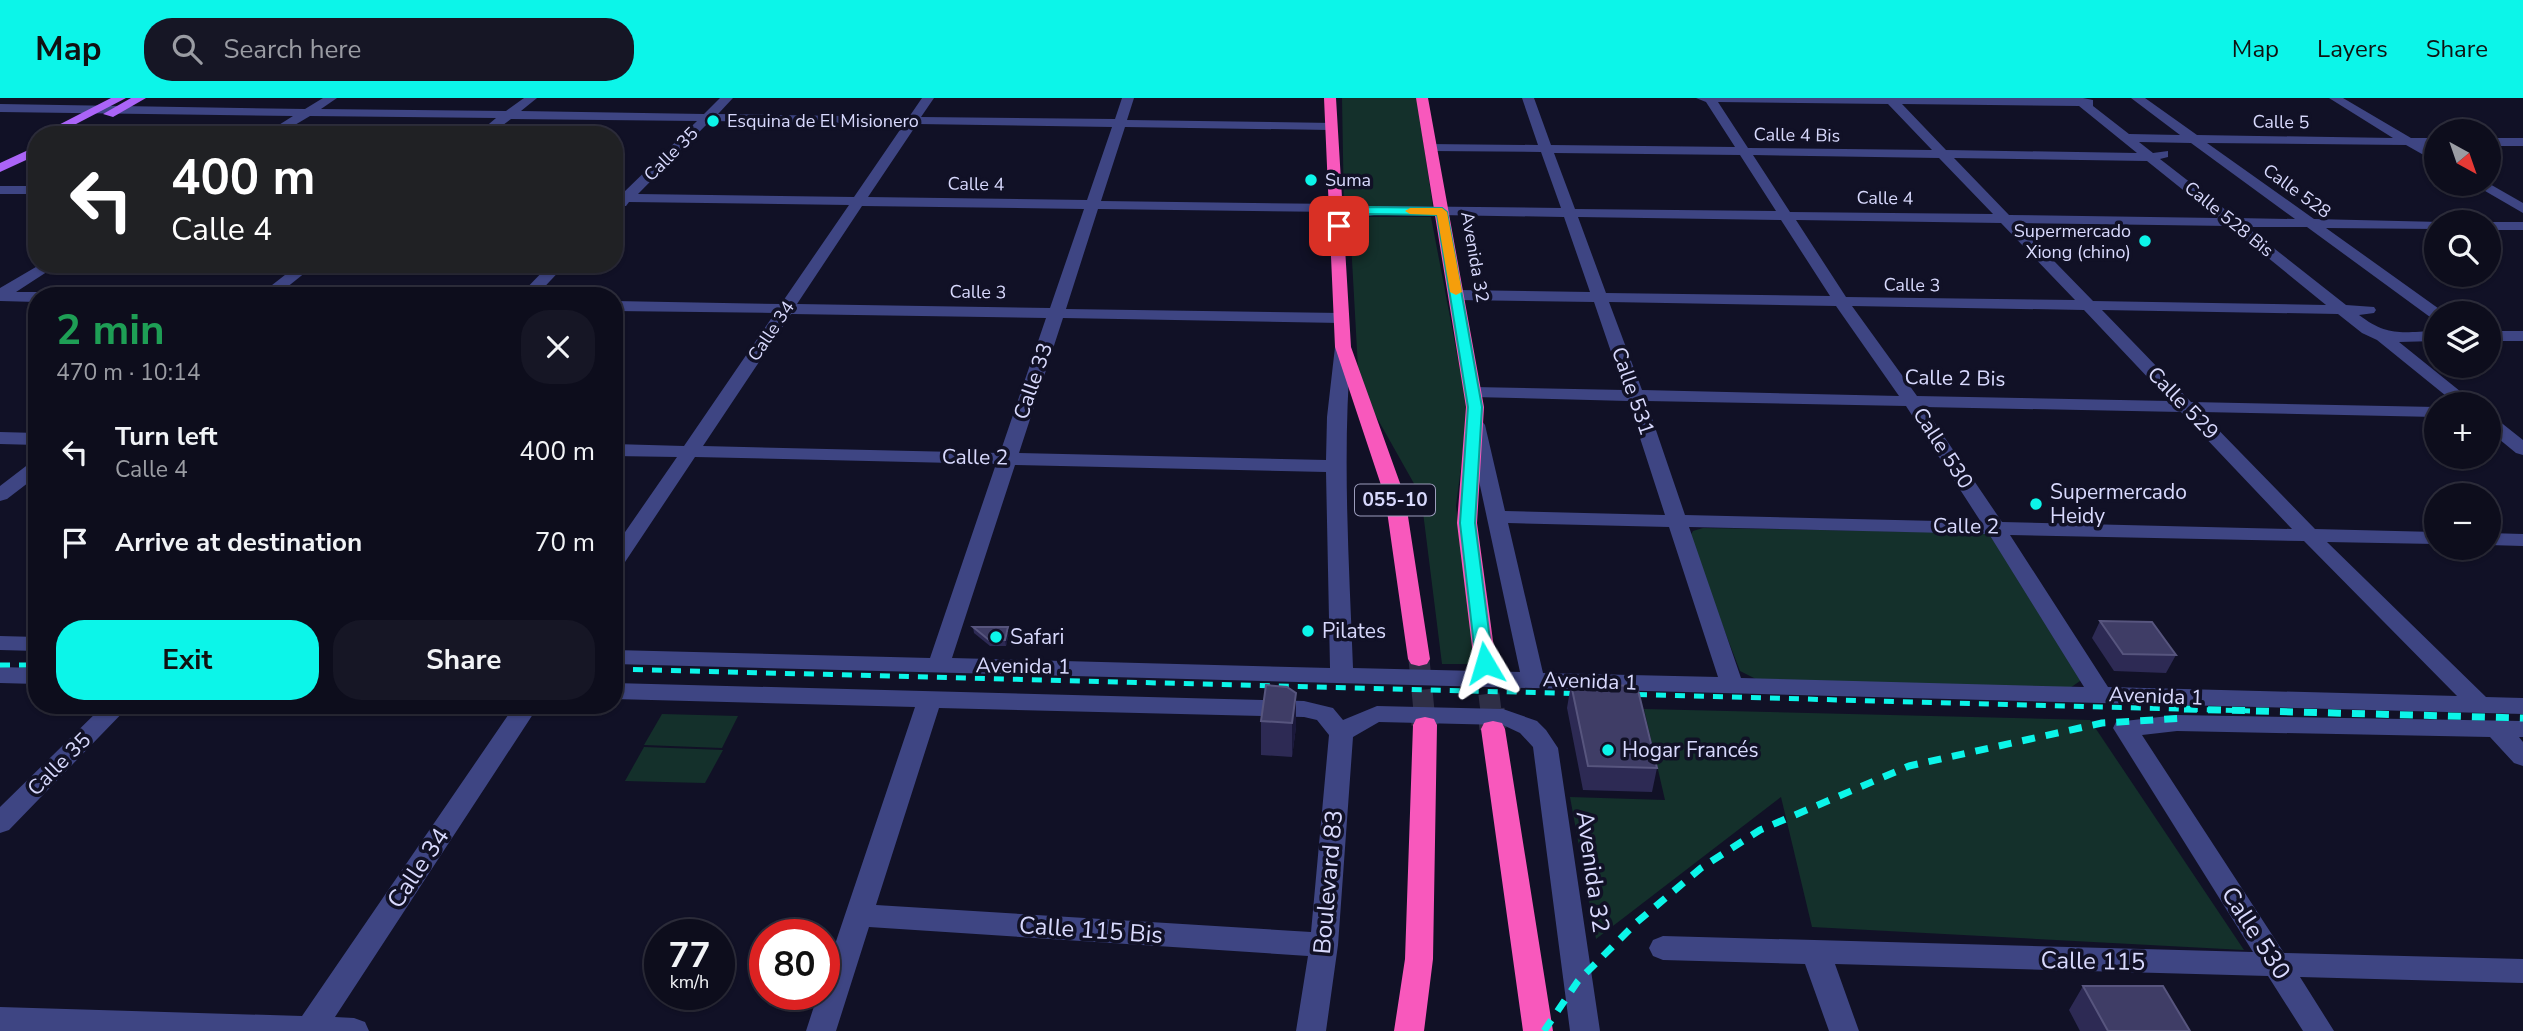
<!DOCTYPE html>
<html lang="en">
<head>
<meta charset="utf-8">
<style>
	:root { --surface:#0d0d1c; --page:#161625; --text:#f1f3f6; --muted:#9a9ca3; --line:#2d2d3b; --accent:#0cf5e9 }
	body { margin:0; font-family:"Nunito Sans",sans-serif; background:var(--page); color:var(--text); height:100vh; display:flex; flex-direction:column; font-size:26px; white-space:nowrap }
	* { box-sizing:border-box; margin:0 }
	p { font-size:23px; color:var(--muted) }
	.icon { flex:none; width:38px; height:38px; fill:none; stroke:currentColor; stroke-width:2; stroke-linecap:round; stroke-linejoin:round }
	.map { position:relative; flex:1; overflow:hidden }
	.panel { position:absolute; left:28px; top:189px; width:595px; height:427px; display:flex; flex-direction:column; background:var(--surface); border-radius:28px; box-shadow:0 2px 5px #0004,0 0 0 2px var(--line) }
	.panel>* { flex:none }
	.guide { position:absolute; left:28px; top:28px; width:595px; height:147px; border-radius:28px; box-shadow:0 2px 5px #0004,0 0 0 2px var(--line); background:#202124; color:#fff; overflow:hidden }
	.needle { width:46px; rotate:140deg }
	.fabs { position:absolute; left:2424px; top:21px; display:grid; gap:14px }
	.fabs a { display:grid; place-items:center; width:77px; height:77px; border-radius:50%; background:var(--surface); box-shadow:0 2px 5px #0004,0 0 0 2px var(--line); font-size:35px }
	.speed { position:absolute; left:644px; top:821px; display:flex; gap:14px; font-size:35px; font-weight:700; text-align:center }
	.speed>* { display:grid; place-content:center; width:91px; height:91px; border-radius:50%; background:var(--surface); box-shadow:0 2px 5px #0004,0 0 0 2px var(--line); line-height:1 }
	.speed small { font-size:18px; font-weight:400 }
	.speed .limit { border:10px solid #d22; background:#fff; color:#111 }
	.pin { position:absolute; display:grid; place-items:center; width:60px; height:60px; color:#fff; margin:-30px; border-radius:14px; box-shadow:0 4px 10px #0006 }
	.me { position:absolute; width:77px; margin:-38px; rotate:353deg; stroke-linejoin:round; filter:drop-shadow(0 0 5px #0008) }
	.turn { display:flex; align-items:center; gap:24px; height:147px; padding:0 28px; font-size:32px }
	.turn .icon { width:91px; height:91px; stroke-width:2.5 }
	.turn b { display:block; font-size:49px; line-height:60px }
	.round { display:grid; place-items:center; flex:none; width:74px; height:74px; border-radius:28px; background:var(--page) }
	.head { display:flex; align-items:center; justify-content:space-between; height:119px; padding:0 28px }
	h1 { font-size:42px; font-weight:700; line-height:52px; color:#1e9e55 }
	.primary-button { display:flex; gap:14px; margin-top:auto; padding:14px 28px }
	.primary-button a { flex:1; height:80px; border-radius:28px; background:var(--accent); color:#111; font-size:28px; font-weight:700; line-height:80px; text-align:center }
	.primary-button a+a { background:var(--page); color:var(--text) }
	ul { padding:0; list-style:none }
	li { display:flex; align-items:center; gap:21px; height:91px; padding:0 28px }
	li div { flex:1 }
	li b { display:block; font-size:26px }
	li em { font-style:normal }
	header { display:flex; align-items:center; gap:42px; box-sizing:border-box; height:98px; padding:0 35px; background:var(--accent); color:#111 }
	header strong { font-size:33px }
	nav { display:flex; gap:38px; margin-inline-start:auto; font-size:24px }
	.search { width:490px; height:63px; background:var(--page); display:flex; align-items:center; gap:18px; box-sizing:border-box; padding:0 24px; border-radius:28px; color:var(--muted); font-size:26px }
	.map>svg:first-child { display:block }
	.green { fill:#14302b }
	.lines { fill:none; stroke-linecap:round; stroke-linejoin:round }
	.highway-tunnel-far1 { stroke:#2f2f46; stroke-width:21; stroke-dasharray:21 10; stroke-linecap:butt }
	.highway-tunnel { stroke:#2f2f46; stroke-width:27; stroke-dasharray:27 13; stroke-linecap:butt }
	.minor { fill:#3e4583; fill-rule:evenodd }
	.major { fill:#ab64f8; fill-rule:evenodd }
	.highway { fill:#f858bc; fill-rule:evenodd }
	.rail-far1 { stroke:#0cf5e9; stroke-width:5; stroke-dasharray:10 9; stroke-linecap:butt }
	.rail { stroke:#0cf5e9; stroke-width:7; stroke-dasharray:13 11; stroke-linecap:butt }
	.wall { fill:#2d2a54 }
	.shaded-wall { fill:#1a183a }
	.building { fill:#3f3d66; stroke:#57557e; stroke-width:2 }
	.route { fill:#0cf5e9; stroke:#089f97; stroke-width:2 }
	.slow { fill:#f59e0b }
	.poi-dot { fill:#0cf5e9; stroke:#111126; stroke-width:2.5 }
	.labels { text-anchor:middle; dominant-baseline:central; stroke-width:7; stroke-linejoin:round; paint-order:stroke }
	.far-poi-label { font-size:18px; fill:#d8d9fd; stroke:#111126; text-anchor:start }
	.far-street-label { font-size:18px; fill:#d8d9fd; stroke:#111126 }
	.shield { fill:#111126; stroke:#9c9dbc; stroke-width:2 }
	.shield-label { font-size:19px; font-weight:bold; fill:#d8d9fd }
	.street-label { font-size:21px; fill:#d8d9fd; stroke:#111126 }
	.poi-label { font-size:21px; fill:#d8d9fd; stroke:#111126; text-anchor:start }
	.near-street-label { font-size:24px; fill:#d8d9fd; stroke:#111126 }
</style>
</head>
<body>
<header>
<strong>Map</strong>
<div class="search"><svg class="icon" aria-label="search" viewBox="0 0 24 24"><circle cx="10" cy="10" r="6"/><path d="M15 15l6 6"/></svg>Search here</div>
<nav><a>Map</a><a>Layers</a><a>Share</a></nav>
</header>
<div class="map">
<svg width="2523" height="933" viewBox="0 0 2523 933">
	<rect width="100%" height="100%" fill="#111126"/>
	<path class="green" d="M 1342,0 L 1417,0 L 1433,110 L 1368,109 L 1344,115 Z
		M 1367,119 L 1431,119 L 1468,314 L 1456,408 L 1476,566 L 1442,566 L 1421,398 L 1359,288 L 1350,126 Z
		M 1703,430 L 1985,435 L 1994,438 L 2081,577 L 2080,583 L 2070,590 L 1758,582 L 1740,573 L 1689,440 L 1693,433 Z
		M 1644,611 L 2090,622 L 2244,852 L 1812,829 L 1781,699 L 1596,841 L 1570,699 L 1665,702 Z
		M 662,616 L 738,618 L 722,650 L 644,647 Z
		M 644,649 L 723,652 L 705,685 L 625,683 Z"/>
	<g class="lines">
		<path class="highway-tunnel-far1" d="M 1419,561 L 1424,613
			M 1485,565 L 1491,613"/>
		<path class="highway-tunnel" d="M 1424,611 L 1425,627
			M 1491,611 L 1493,631"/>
		<path class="minor" d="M 323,0 L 337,0 L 321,11 L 506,13 L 524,0 L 537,0 L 521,13 L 704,16 L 720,0 L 733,0 L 718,16 L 909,19 L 922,0 L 934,0 L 921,19 L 1115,21 L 1122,0 L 1134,0 L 1127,22 L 1334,25 L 1334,31 L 1330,32 L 1125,29 L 1101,103 L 1338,106 L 1345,110 L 1338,114 L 1098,111 L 1066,211 L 1341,215 L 1349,220 L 1341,225 L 1063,220 L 1019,355 L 1326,362 L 1327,319 L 1335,249 L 1337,245 L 1349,245 L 1351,249 C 1342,358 1349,462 1353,570 L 1520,574 L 1467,327 L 1470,323 L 1482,323 L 1485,327 L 1505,413 L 1665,417 L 1628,303 L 1473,299 L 1464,294 L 1473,289 L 1624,292 L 1594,204 L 1457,202 L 1449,197 L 1457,192 L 1590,194 L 1564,119 L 1380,116 L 1356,120 L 1339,132 L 1332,128 L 1347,114 L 1380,108 L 1561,110 L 1541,54 L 1431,53 L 1427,52 L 1427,46 L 1538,47 L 1522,0 L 1534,0 L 1551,47 L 1735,49 L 1706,4 L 1696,0 L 2083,0 L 2093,2 L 2093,8 L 2129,36 L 2180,37 L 2131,0 L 2145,0 L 2197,37 L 2393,40 L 2329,0 L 2343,0 L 2411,40 L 2436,40 L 2436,48 L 2424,48 L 2436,55 L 2436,64 L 2406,47 L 2207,45 L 2314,121 L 2441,124 L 2436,124 L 2436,131 L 2326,130 L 2442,213 L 2444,215 L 2436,215 L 2436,221 L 2430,219 L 2307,129 L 2247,129 L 2346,207 L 2374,209 L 2376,212 L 2374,215 L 2359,217 C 2388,239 2401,234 2436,233 L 2436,243 L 2399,244 L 2476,306 L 2456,306 L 2377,242 L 2362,235 L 2338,216 L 2102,212 L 2191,304 L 2436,309 L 2436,319 L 2201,314 L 2315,431 L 2436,434 L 2436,446 L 2327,444 L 2486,599 L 2523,600 L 2523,616 L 614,566 L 614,552 L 930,560 L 996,366 L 695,359 L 621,470 L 614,472 L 614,450 L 677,359 L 614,358 L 614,346 L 684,348 L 775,215 L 614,213 L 614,203 L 781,206 L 849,107 L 629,104 L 626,108 L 616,108 L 614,96 L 622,96 L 697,23 L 511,21 L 490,37 L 476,37 L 496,20 L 310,18 L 278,37 L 263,37 L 293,18 L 0,14 L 0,6 L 305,11 ZM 1718,4 L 1888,6 L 1932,52 L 1748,50 ZM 1902,6 L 2079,8 L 2137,55 L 1946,52 ZM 710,23 L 904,26 L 854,99 L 638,96 ZM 917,26 L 1112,29 L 1087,102 L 868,99 ZM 2139,44 L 2191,45 L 2295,121 L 2236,120 L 2160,61 L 2168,59 L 2168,53 L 2153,55 ZM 1554,55 L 1740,57 L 1776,113 L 1575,111 ZM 1753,57 L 1939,60 L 1993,116 L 1790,114 ZM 1954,60 L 2147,63 L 2218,120 L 2009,117 ZM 862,108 L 1084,111 L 1050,210 L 797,206 ZM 1578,119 L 1781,122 L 1830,198 L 1606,195 ZM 1796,122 L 2001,125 L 2075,202 L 1846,199 ZM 2017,125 L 2229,128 L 2326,207 L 2093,203 ZM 1609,204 L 1836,208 L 1899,298 L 1642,292 ZM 1852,208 L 2084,212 L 2170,303 L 1917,298 ZM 791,216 L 1046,220 L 1000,355 L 703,348 ZM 1646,303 L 1906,308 L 1981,424 L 1685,417 ZM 1924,309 L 2181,314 L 2292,431 L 2002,424 ZM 1015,367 L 1326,374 L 1330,570 L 952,560 ZM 1508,425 L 1669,429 L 1718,579 L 1543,575 ZM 1689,429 L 1989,436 L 2084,589 L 1741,580 ZM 2010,437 L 2304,443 L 2457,598 L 2108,589 Z
			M 2488,40 L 2523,40 L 2523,48 L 2488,48 Z
			M 2488,85 L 2523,105 L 2523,115 L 2473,86 Z
			M 0,88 L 37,88 L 37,96 L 0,96 Z
			M 2486,124 L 2523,124 L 2523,132 L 2488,132 L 2488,124 Z
			M 41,166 L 59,166 L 16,194 L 37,194 L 44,198 L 37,198 L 37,204 L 0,203 L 0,190 Z
			M 299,166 L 316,166 L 276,198 L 258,198 Z
			M 550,166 L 566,166 L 536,198 L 519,198 Z
			M 2488,233 L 2523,233 L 2523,243 L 2488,243 Z
			M 2488,318 L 2494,319 L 2523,342 L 2523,357 L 2516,355 L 2488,332 Z
			M 0,334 L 37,335 L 37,347 L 0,346 Z
			M 37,363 L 37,378 L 7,401 L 0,403 L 0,388 L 30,365 Z
			M 2488,435 L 2523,436 L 2523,448 L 2488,447 Z
			M 0,538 L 37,539 L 37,553 L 0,552 Z
			M 0,569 L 37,570 L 37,586 L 0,585 Z
			M 614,585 L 1304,603 L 1333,610 L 1343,622 L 1377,608 L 1503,611 L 1537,623 L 1546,632 L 1558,650 L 1600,933 L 1570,933 L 1533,649 L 1520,635 L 1503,627 L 1379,624 L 1353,639 L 1338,847 L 1326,933 L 1296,933 L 1308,858 L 869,829 L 836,933 L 806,933 L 818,896 L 824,896 L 824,879 L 915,609 L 614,601 ZM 939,610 L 1304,619 L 1317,622 L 1329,637 L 1311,834 L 876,807 Z
			M 104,607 L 130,607 L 9,732 L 0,735 L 0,709 Z
			M 515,607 L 539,607 L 335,919 L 354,920 L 365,924 L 369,933 L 0,933 L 0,909 L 302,918 Z
			M 2177,617 L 2523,623 L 2523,639 L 2519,639 L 2523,644 L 2523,668 L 2514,665 L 2490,639 L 2177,633 L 2142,637 L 2284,855 L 2523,861 L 2523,885 L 2300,879 L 2334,933 L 2303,933 L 2268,878 L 1835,866 L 1859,933 L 1829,933 L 1805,866 L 1663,862 L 1653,858 L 1649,850 L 1653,842 L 1663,838 L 2253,854 L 2113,630 L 2116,624 Z"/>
		<path class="major" d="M 111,0 L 126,0 L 55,37 L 39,37 Z
			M 131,0 L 146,0 L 113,19 L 103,16 Z
			M 37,48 L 37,57 L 0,74 L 0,65 Z"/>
		<path class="highway" d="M 1324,0 L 1336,0 L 1351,249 L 1405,399 L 1430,561 L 1427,566 L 1419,568 L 1411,566 L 1408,561 L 1385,399 L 1335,249 Z
			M 1416,0 L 1428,0 L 1484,309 L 1477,425 L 1496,565 L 1493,570 L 1485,573 L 1477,570 L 1474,565 L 1457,425 L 1466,309 Z
			M 1425,619 L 1434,621 L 1437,627 L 1433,861 L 1424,933 L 1394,933 L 1405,861 L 1413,627 L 1416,621 Z
			M 1493,623 L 1502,625 L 1505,631 L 1553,933 L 1523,933 L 1481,631 L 1484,625 Z"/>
		<path class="rail-far1" d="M 0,567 L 37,567
			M 614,571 L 1590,596
			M 1618,596 L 2250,613"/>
		<path class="rail" d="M 2184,611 L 2523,620
			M 1544,933 L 1578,883 L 1637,824 L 1701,770 L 1760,732 L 1909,668 L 2102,625 L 2186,620"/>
	</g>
	<path class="wall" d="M 2100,523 L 2176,557 L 2166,575 L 2114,573 L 2092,540 Z
		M 973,529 L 1008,529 L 1009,535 L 1006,548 L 990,548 L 974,535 Z
		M 1571,586 L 1657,670 L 1652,694 L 1583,692 L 1567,610 Z
		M 1296,595 L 1296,629 L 1292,659 L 1261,657 L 1261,623 Z
		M 2083,888 L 2190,933 L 2080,933 L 2069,912 Z"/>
	<path class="shaded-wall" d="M 1008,529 L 1009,535 L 1006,548 L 1005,542 Z
		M 1296,595 L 1296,629 L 1292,659 L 1292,625 Z"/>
	<path class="building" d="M 2100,523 L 2152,524 L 2176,557 L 2123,556 Z
		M 973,529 L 1008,529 L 1005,542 L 989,542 Z
		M 1571,586 L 1637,588 L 1657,670 L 1588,668 Z
		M 1266,587 L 1287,589 L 1296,595 L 1292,625 L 1261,623 Z
		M 2083,888 L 2163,888 L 2190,933 L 2108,933 Z"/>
	<path class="route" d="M 1370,109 L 1442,110 L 1447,114 L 1482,309 L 1475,425 L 1493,565 L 1485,571 L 1476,565 L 1460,425 L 1468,309 L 1437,117 L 1370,116 L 1356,119 L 1343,131 L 1333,128 L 1348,114 Z"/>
	<path class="slow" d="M 1442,110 L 1447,114 L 1462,194 L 1456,197 L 1450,194 L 1437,117 L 1410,116 L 1405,113 L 1410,110 Z"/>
	<g class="poi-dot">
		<circle cx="713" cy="23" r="7"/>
		<circle cx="1311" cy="82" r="7"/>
		<circle cx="2145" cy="143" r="7"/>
		<circle cx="2036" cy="406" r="7"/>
		<circle cx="1308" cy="533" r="7"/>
		<circle cx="996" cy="539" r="7"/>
		<circle cx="1608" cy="652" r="7"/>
	</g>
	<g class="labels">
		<g class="far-poi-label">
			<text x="727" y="23">Esquina de El Misionero</text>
			<text x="1325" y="82">Suma</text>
			<text x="2131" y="133" text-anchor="end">Supermercado<tspan x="2131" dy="21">Xiong (chino)</tspan></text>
		</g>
		<g class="far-street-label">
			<text transform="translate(2281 24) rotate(1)">Calle 5</text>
			<text transform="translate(1797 37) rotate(1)">Calle 4 Bis</text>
			<text transform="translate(671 56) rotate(-45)">Calle 35</text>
			<text transform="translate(976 86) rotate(1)">Calle 4</text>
			<text transform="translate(2297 93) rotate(36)">Calle 528</text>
			<text transform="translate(1885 100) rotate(1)">Calle 4</text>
			<text transform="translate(2229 121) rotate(39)">Calle 528 Bis</text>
			<text transform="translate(1475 159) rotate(80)">Avenida 32</text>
			<text transform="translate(1912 187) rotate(1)">Calle 3</text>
			<text transform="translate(978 194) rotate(1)">Calle 3</text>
			<text transform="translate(771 233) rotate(-56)">Calle 34</text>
		</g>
		<rect class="shield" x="1355" y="386.5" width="80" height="31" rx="5"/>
		<g class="shield-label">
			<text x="1395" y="402">055-10</text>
		</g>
		<g class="street-label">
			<text transform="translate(1955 280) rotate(1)">Calle 2 Bis</text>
			<text transform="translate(1033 283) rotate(-71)">Calle 33</text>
			<text transform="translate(1633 293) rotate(71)">Calle 531</text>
			<text transform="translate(2183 305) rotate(46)">Calle 529</text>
			<text transform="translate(1943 350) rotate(57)">Calle 530</text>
			<text transform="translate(975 359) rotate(1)">Calle 2</text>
			<text transform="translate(1966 428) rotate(1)">Calle 2</text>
			<text transform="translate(1023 568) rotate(1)">Avenida 1</text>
			<text transform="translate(1590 583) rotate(2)">Avenida 1</text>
			<text transform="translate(2156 598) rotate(2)">Avenida 1</text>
			<text transform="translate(59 666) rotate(-45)">Calle 35</text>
		</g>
		<g class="poi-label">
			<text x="2050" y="394">Supermercado<tspan x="2050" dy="24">Heidy</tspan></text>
			<text x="1322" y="533">Pilates</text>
			<text x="1010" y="539">Safari</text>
			<text x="1622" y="652">Hogar Francés</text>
		</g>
		<g class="near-street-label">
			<text transform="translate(418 770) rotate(-56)">Calle 34</text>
			<text transform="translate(1593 774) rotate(82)">Avenida 32</text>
			<text transform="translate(1328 784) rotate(-85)">Boulevard 83</text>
			<text transform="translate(1091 832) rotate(4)">Calle 115 Bis</text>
			<text transform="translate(2256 835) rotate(57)">Calle 530</text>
			<text transform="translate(2093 863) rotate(1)">Calle 115</text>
		</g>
	</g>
</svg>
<div class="fabs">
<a><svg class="needle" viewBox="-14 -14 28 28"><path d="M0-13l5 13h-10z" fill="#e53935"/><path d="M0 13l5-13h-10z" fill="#9a9ca3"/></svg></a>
<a><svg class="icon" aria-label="search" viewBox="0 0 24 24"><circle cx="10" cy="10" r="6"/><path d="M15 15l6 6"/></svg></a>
<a><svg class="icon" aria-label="layers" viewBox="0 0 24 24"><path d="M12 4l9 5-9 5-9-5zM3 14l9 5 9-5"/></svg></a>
<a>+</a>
<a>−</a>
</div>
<div class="speed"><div>77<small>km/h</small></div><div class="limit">80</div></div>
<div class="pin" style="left:1339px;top:128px;background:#d93025"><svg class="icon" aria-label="arrive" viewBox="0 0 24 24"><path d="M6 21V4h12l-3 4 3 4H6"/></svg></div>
<svg class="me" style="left:1485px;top:565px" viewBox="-20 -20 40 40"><path d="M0-17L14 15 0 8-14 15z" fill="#0cf5e9" stroke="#fff" stroke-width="4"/></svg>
<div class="guide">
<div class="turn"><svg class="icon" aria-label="left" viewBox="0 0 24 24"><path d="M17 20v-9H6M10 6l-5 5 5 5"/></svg><div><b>400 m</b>Calle 4</div></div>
</div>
<section class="panel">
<div class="head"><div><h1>2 min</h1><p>470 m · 10:14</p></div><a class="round"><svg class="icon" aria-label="close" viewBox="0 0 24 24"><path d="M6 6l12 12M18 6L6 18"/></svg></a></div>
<ul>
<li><svg class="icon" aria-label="left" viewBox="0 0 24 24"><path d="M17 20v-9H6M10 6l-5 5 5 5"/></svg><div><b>Turn left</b><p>Calle 4</p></div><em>400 m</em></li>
<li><svg class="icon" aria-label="arrive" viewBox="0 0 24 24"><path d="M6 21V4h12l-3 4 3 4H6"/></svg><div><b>Arrive at destination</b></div><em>70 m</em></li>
</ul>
<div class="primary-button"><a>Exit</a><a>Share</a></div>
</section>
</div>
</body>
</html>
